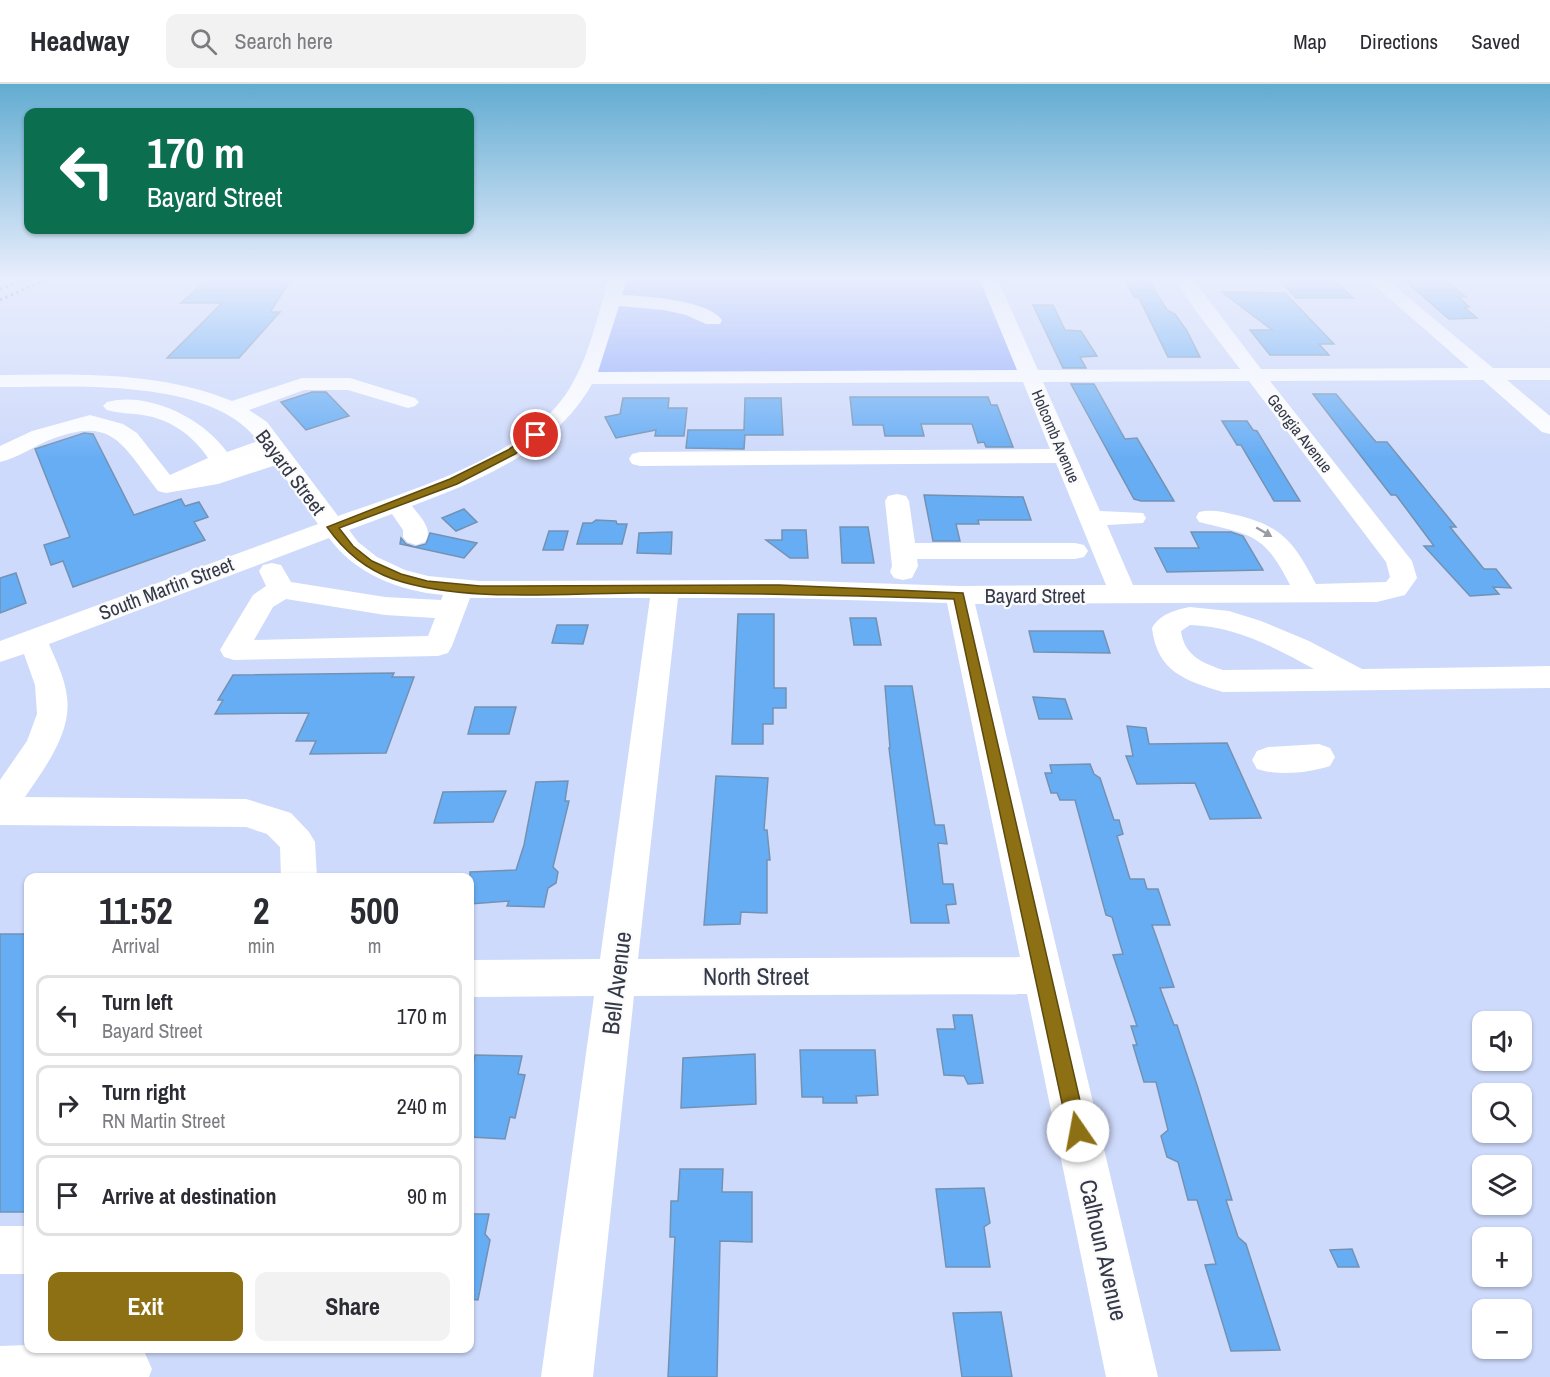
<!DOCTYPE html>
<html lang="en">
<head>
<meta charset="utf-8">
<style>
	:root { --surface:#fff; --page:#f2f2f3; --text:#2b2b33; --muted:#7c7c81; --line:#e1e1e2; --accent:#8d7014 }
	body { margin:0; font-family:"Archivo Narrow",sans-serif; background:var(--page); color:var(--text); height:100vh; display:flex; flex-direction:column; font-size:22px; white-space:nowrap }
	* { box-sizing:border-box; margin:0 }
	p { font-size:20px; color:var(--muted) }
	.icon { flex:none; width:33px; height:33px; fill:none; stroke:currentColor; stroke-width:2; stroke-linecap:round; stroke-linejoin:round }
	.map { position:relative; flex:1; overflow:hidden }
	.drawer { position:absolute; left:24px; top:789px; width:450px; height:480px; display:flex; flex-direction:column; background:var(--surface); border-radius:12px; box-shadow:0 2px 4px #0004 }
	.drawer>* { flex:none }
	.guide { position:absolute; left:24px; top:24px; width:450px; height:126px; border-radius:12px; box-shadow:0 2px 4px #0004; background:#0b6e4f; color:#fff; overflow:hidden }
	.controls { position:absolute; left:1472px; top:927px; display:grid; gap:12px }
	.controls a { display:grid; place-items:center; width:60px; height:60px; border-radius:12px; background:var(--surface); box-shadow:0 2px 4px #0004; font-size:30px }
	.pin { position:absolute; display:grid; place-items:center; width:51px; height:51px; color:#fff; margin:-26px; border:3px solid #fff; border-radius:50%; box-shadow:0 2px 6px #0007 }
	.me { position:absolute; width:66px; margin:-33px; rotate:348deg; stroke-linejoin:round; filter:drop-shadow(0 0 4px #0008) }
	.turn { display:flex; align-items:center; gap:21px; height:126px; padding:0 24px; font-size:27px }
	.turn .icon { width:78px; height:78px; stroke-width:2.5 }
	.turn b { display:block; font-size:42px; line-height:51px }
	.eta { display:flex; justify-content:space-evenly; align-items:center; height:102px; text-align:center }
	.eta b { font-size:36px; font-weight:800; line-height:42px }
	.button { display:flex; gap:12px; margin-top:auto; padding:12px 24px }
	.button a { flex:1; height:69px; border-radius:12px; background:var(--accent); color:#fff; font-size:24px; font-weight:800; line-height:69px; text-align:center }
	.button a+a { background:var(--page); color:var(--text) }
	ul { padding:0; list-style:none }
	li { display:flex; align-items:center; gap:18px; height:81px; margin:0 12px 9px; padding:0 12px; border:3px solid var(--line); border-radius:12px }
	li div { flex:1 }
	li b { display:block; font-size:22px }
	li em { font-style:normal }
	header { display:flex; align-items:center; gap:36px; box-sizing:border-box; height:84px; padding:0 30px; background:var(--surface); border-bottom:2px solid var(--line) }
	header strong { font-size:28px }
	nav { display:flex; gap:33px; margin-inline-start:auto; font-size:21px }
	.search { width:420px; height:54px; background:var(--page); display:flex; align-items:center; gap:15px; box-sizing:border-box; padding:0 21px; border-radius:12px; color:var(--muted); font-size:22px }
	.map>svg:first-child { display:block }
	.green { fill:#93acfa }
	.building { fill:#67adf4; stroke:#7392b3; stroke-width:1.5 }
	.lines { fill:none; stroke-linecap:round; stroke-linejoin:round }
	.minor { fill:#fff; fill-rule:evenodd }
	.rail { stroke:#61687e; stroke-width:3; stroke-dasharray:2 4; stroke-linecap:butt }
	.oneway { fill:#9a9ca4 }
	.route { fill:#8d7014; stroke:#5c490d; stroke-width:1.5 }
	.labels { text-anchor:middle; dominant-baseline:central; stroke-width:4.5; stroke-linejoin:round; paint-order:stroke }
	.far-street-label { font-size:16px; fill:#34394a; stroke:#fbfbfb }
	.street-label { font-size:20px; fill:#34394a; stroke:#fbfbfb }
	.near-street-label { font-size:24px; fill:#34394a; stroke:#fbfbfb }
</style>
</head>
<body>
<header>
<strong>Headway</strong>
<div class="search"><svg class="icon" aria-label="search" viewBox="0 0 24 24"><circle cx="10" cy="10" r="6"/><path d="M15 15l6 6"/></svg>Search here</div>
<nav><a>Map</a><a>Directions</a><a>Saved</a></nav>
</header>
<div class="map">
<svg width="1550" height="1293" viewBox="0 0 1550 1293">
	<rect width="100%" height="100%" fill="#cedafb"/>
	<path class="green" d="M 619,194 L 990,194 L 1021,288 L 585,293 Z"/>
	<path class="building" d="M 209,194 L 292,194 L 270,228 L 280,228 L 239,274 L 167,274 L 222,219 L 181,219 Z
		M 1124,194 L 1147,194 L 1167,226 L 1175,230 L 1187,247 L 1200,273 L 1168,273 L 1139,214 L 1134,213 Z
		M 1278,194 L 1332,194 L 1353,214 L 1296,214 Z
		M 1402,194 L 1443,194 L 1466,213 L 1459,213 L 1469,223 L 1464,223 L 1477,234 L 1449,235 Z
		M 1222,208 L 1285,209 L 1334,260 L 1319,260 L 1329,271 L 1270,271 L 1250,246 L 1272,246 Z
		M 1033,221 L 1053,221 L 1065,246 L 1081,247 L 1097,272 L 1080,273 L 1086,284 L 1063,284 Z
		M 1071,300 L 1094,300 L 1125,355 L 1137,354 L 1174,417 L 1141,417 L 1134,415 Z
		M 312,308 L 326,308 L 349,332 L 306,346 L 281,318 Z
		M 1313,310 L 1336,310 L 1376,358 L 1387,358 L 1456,443 L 1450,443 L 1484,485 L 1496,485 L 1511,504 L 1493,503 L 1499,510 L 1470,512 L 1424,462 L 1434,462 L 1396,411 L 1391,411 Z
		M 850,313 L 988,313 L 991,321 L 997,321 L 1013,363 L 986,363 L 984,358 L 978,359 L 972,340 L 921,340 L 924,352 L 885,352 L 883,341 L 853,341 Z
		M 623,314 L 669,314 L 668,324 L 687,324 L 684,352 L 655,352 L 656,346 L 616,354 L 605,333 L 620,330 Z
		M 745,314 L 781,314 L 783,351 L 745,351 L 744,365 L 686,364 L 688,346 L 744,346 Z
		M 1222,337 L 1247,337 L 1253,346 L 1257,347 L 1300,417 L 1274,417 L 1241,361 L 1237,361 Z
		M 84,349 L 93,350 L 134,431 L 181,415 L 185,422 L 199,418 L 208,433 L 194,438 L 205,456 L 73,503 L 63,477 L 51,481 L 44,461 L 70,453 L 35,365 Z
		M 924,411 L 1023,413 L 1031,436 L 978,436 L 979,440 L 956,440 L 960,457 L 933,457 Z
		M 464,425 L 477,438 L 456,447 L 442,434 Z
		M 596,436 L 616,437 L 617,440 L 627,440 L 622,460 L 577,460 L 583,439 L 592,439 Z
		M 840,443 L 868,443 L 874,479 L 842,479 Z
		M 782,446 L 806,446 L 808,474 L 790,474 L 766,456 L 782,456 Z
		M 549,447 L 568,447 L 563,466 L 543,466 Z
		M 672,448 L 671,470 L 637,469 L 639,449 Z
		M 1191,448 L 1231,448 L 1243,452 L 1263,486 L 1167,488 L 1155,464 L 1199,464 Z
		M 430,449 L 477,459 L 464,474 L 400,460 L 401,454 L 406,460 L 415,463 L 426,460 Z
		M 16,489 L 26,519 L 0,529 L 0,494 Z
		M 738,530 L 774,530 L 774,604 L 786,604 L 786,624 L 773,624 L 773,640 L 763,640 L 763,660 L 732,660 Z
		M 850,534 L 876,534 L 881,561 L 854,561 Z
		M 557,541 L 588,541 L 583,560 L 552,559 Z
		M 1029,547 L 1103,547 L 1110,569 L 1034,568 Z
		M 394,589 L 392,593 L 414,593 L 386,669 L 310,670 L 316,657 L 296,657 L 309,629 L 215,630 L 223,616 L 218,616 L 233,591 Z
		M 885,602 L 912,602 L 935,741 L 944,741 L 947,760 L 938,759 L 943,800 L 953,800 L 956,820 L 946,821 L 949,839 L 911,839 L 889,664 L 890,664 Z
		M 1033,613 L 1065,615 L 1072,635 L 1039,635 Z
		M 475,623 L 516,623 L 509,650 L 468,650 Z
		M 1127,642 L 1146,644 L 1149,660 L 1227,659 L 1261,734 L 1210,735 L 1195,699 L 1137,700 L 1126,672 L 1133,672 Z
		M 1090,680 L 1094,690 L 1100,694 L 1114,736 L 1119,736 L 1123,750 L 1117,752 L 1130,795 L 1144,795 L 1147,805 L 1158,805 L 1170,841 L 1152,841 L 1174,903 L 1160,904 L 1174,941 L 1177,941 L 1197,1001 L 1232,1116 L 1226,1116 L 1238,1153 L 1246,1160 L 1280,1266 L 1231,1267 L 1205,1181 L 1216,1180 L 1197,1116 L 1188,1116 L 1178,1078 L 1167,1073 L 1161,1052 L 1168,1046 L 1156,998 L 1144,998 L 1133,961 L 1137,961 L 1131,942 L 1137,942 L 1113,871 L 1123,870 L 1112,833 L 1106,831 L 1075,716 L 1060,716 L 1057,709 L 1051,709 L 1045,689 L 1052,689 L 1050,681 Z
		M 716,692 L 768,694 L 764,746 L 767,746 L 770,776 L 767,776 L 767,829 L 741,828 L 740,840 L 704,841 Z
		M 568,697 L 565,717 L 569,717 L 553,783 L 558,788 L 556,799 L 548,804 L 544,823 L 507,822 L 509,817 L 470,820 L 470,788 L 516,786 L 524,761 L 536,698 Z
		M 506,707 L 493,738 L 434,739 L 443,708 Z
		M 0,850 L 28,850 L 28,1128 L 0,1128 Z
		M 953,931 L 972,931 L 983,999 L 968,1000 L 964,992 L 944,991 L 937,945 L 955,945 Z
		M 800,966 L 875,966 L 878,1011 L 856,1012 L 857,1019 L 823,1019 L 823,1013 L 802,1013 Z
		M 755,970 L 756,1020 L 681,1024 L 683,974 Z
		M 475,971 L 522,972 L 518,990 L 525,991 L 515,1034 L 510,1033 L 505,1055 L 470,1053 L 470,994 Z
		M 680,1085 L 723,1085 L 722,1108 L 752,1108 L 752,1158 L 720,1157 L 717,1293 L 668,1293 L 675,1153 L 670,1153 L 671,1117 L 678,1117 Z
		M 984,1104 L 990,1139 L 984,1143 L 990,1183 L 946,1183 L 936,1105 Z
		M 470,1128 L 471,1130 L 489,1130 L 485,1150 L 490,1156 L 478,1216 L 470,1215 Z
		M 1352,1165 L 1359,1183 L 1338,1183 L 1330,1166 Z
		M 1001,1228 L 1012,1293 L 962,1293 L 953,1229 Z"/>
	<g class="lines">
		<path class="minor" d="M 609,194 L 627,194 L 622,211 C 645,212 708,216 722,236 L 720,240 L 706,240 L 686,231 L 664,226 L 619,222 L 598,288 L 1017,286 L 979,194 L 997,194 L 1038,286 L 1240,285 L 1196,227 L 1174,194 L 1192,194 L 1261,285 L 1469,284 L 1366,194 L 1385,194 L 1493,284 L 1550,284 L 1550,296 L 1507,296 L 1550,332 L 1550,350 L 1542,348 L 1483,296 L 1270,297 L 1412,477 L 1417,494 L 1405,511 L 1377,518 L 975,520 L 1158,1293 L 1106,1293 L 1027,910 L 634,912 L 593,1293 L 541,1293 L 594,912 L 470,913 L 470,876 L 600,875 L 650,514 L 470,514 L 452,562 L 448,569 L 438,572 L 234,576 L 224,573 L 220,566 L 224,559 L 253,511 L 266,502 L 259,487 L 263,481 L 272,479 L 281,481 L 291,498 L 385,513 L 441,516 L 443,511 C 399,507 355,490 329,454 L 49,560 C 56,577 65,594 67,613 C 72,649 44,685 25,713 L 246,715 L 291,729 L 309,748 L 315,758 L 317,794 L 281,794 L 280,763 L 267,750 L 246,743 L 0,741 L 0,696 L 27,657 L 37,630 L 35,601 L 24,570 L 0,578 L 0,557 L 318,440 L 276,381 L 218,400 L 166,409 L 158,407 C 121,359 113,330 47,357 C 31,364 17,374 0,378 L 0,362 L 32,347 L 90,331 L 123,340 L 137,349 L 170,391 L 208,374 C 194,353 173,337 148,332 C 134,329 120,330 107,326 L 103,322 L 107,318 C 148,307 203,334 227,368 L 258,357 C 212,293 71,303 0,303 L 0,291 C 78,290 159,287 232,317 L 302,294 L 350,294 L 415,314 L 419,318 L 415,322 L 408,324 L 348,306 L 304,306 L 249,326 L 267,338 L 338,432 C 408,407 522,374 566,310 C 589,276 597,232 609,194 ZM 1249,297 L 1386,478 L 1390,493 L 1386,498 L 1316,500 C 1294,459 1283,442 1236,431 C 1224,428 1211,425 1199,428 L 1196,433 L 1199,438 C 1251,451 1264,449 1290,501 L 1133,501 L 1107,441 L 1143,439 L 1146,434 L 1143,429 L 1100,427 L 1043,298 ZM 1023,298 L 1050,365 L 640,368 L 632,370 L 629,375 L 632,380 L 640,382 L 1056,379 L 1106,501 L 959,502 L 779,496 L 480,497 L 428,492 L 405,486 L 377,473 L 358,458 L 349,446 L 392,430 L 403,446 L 403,453 L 407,458 L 416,461 L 425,458 C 434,445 420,433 412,422 C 479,397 555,366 592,300 ZM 678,514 L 779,514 L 947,519 L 1020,873 L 638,875 ZM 286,515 L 385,531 L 435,534 L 428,552 L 254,556 L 273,523 Z
			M 897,410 L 906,412 L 909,417 L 915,459 L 1075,459 L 1084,461 L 1088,467 L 1084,473 L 1075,475 L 917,475 L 918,482 L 912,494 L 903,496 L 894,494 L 890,488 L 892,482 L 885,417 L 888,412 Z
			M 1190,523 L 1229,527 L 1261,537 L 1309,557 L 1362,585 L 1550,582 L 1550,604 L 1223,608 C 1186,597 1157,588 1152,544 C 1160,530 1175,526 1190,523 ZM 1190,541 C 1235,542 1276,564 1314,585 L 1223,586 C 1202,579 1184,571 1181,547 Z
			M 1319,660 L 1330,664 L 1335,673 L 1330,682 C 1309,689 1278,692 1257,685 L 1252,676 L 1257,667 L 1268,663 Z
			M 0,1142 L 28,1142 L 28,1190 L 0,1190 Z
			M 28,1261 L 28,1264 L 139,1264 L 144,1267 L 152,1285 L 149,1293 L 0,1293 L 0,1262 Z"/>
		<path class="rail" d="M 0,205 L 29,194
			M 0,216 L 49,194"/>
	</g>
	<defs><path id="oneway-solid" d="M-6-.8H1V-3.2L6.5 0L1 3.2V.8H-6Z" transform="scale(1.5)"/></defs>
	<use class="oneway" href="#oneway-solid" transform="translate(1264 448) rotate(30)"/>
	<linearGradient id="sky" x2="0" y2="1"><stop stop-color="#62acd1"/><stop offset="0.52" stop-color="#e9eefd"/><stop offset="1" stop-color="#e9eefd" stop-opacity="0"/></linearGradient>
	<rect width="1550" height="375" fill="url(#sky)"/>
	<path class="route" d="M 532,349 L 540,351 L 515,370 L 457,400 L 339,444 L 353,462 L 372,477 L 401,490 L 427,497 L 480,502 L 779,501 L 963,509 L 1087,1047 L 1085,1054 L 1078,1057 L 1071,1054 L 1068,1047 L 954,515 C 848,511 743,509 637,509 C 563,509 463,519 393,495 C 365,485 344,467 327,443 L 450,395 L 508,366 Z"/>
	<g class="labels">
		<g class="far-street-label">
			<text transform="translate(1300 349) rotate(52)">Georgia Avenue</text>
			<text transform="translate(1056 352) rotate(67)">Holcomb Avenue</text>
		</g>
		<g class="street-label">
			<text transform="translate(291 388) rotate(53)">Bayard Street</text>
			<text transform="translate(166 504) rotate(-21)">South Martin Street</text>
			<text x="1035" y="511">Bayard Street</text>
		</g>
		<g class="near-street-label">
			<text x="756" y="892">North Street</text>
			<text transform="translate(616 899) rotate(-83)">Bell Avenue</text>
			<text transform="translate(1104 1166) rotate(77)">Calhoun Avenue</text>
		</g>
	</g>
</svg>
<div class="controls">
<a><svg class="icon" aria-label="sound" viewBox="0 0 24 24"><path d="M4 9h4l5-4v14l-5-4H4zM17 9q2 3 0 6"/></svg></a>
<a><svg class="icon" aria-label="search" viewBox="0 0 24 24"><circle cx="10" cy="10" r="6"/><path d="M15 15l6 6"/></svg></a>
<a><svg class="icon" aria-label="layers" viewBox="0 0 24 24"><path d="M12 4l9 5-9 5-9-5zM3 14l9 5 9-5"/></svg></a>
<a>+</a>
<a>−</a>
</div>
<div class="pin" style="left:536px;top:351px;background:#d93025"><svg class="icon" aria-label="arrive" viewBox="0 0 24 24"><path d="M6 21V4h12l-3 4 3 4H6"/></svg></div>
<svg class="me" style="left:1078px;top:1047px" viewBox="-20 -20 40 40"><circle r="19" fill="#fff"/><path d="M0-13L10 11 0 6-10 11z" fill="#8d7014"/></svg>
<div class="guide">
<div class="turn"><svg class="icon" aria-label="left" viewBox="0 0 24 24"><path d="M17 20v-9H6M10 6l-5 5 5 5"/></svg><div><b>170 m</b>Bayard Street</div></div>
</div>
<section class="drawer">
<div class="eta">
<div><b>11:52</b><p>Arrival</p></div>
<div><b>2</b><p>min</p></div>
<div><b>500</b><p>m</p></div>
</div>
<ul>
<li><svg class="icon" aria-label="left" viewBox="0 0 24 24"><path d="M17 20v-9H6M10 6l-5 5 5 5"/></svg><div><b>Turn left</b><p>Bayard Street</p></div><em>170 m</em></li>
<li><svg class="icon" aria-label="right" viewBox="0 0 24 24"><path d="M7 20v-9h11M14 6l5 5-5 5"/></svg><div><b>Turn right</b><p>RN Martin Street</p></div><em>240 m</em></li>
<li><svg class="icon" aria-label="arrive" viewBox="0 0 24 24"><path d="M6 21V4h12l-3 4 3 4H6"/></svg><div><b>Arrive at destination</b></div><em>90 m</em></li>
</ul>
<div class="button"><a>Exit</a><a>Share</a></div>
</section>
</div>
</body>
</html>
